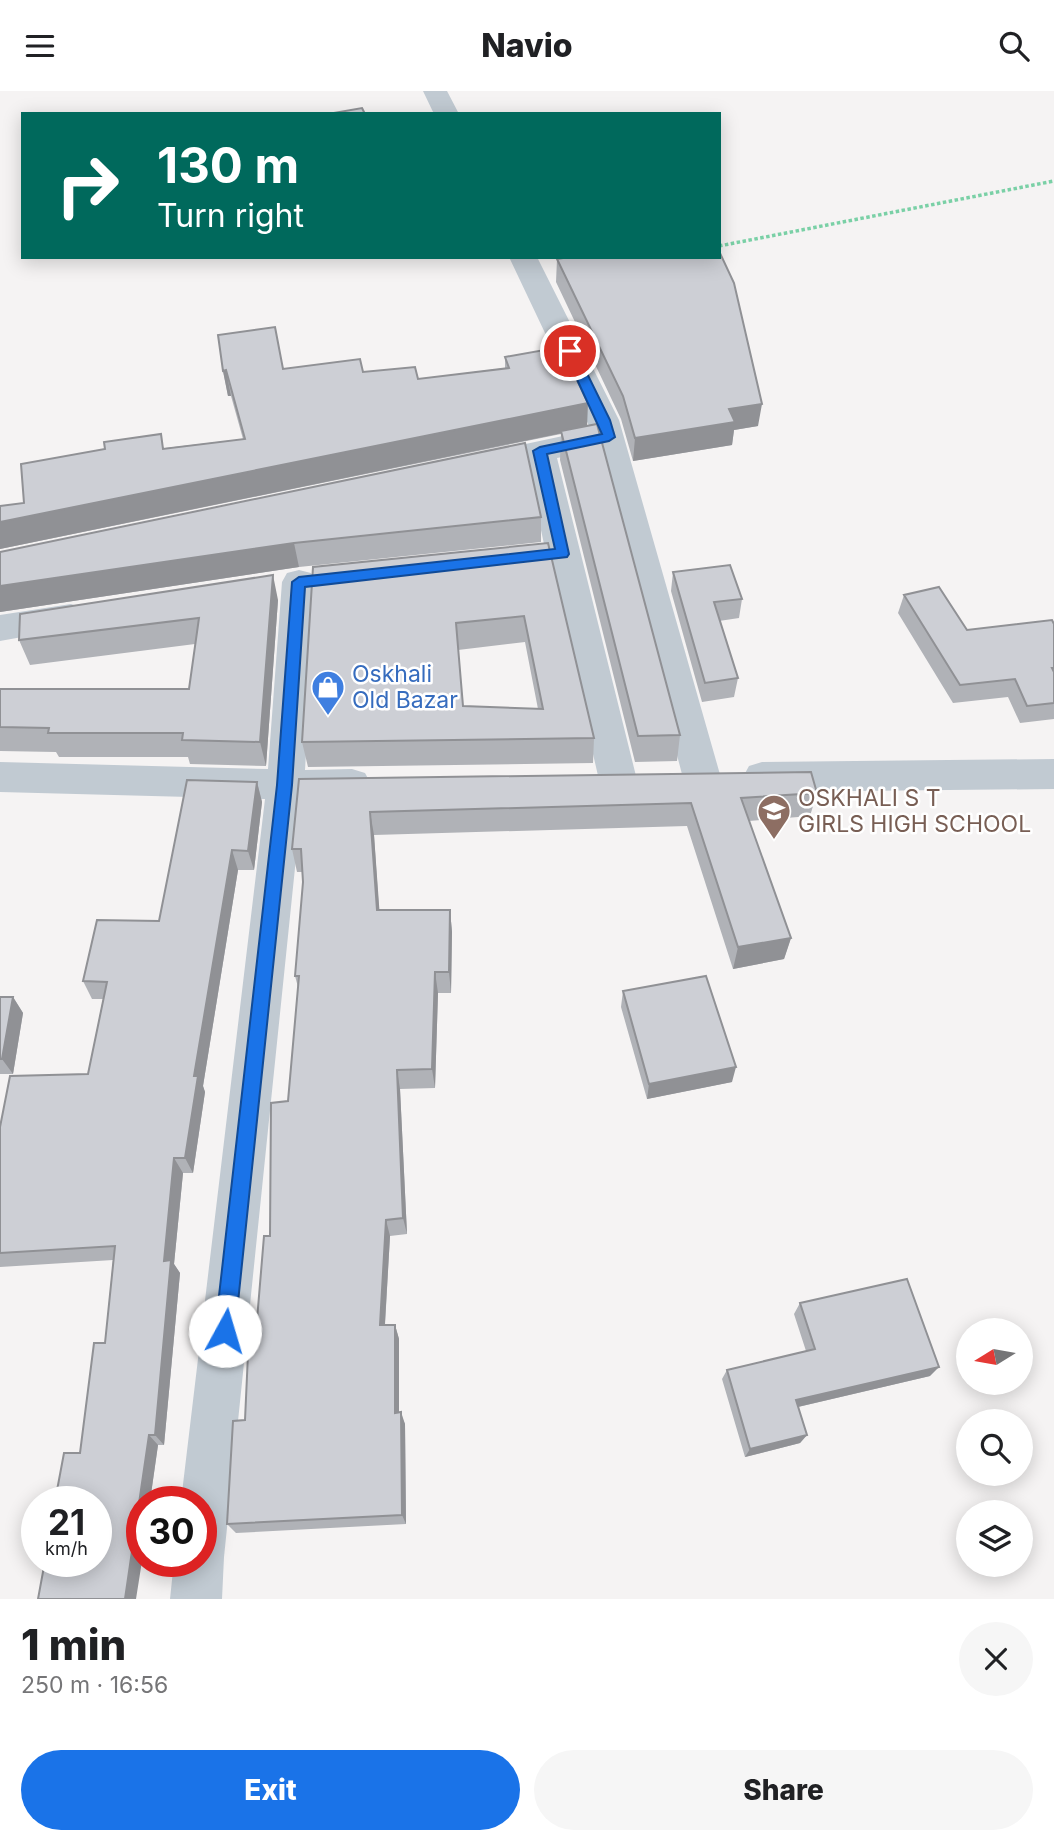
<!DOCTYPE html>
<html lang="en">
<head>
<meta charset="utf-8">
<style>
	:root { --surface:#fff; --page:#f6f6f6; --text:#202124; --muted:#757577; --accent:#1a73e8 }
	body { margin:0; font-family:Inter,sans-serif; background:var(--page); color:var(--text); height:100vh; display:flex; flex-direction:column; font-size:26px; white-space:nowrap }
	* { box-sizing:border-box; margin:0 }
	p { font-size:23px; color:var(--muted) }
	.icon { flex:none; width:38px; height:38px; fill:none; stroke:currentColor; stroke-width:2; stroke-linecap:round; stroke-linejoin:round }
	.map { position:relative; height:1508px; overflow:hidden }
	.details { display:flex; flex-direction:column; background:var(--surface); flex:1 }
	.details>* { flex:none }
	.hud { position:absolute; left:21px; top:21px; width:700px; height:147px; border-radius:0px; box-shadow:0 4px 18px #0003; background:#00695c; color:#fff; overflow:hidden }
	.needle { width:46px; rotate:259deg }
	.tools { position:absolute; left:956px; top:1227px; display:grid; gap:14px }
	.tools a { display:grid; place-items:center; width:77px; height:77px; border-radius:50%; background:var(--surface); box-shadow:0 4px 18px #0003; font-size:35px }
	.speed { position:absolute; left:21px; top:1395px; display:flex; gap:14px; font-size:35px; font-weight:700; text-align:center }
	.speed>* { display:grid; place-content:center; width:91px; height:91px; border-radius:50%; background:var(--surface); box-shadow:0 4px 18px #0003; line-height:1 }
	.speed small { font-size:18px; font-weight:400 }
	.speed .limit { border:10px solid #d22; background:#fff; color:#111 }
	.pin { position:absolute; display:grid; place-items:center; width:60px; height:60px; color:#fff; margin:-30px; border:4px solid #fff; border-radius:50%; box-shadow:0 2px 7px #0007 }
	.me { position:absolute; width:77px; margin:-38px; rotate:6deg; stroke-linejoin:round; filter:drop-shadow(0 0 5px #0008) }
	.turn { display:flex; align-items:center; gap:24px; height:147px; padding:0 21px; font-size:32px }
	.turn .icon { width:91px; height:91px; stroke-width:2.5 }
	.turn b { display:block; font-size:49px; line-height:60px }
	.round { display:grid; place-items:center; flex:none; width:74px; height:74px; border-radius:37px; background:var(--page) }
	.overview { display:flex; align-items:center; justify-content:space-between; height:119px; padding:0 21px }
	h1 { font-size:42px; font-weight:800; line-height:52px }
	.cta { display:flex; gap:14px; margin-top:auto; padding:14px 21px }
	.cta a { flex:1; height:80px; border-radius:42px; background:var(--accent); color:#fff; font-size:28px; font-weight:800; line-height:80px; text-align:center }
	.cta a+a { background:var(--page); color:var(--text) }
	header { display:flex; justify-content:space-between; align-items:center; height:91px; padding:0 21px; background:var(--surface); font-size:32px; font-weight:800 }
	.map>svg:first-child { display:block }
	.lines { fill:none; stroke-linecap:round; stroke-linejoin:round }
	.path { stroke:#7ad0a6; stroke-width:3.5; stroke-dasharray:3.5 2.5; stroke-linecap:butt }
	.street { fill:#c1cad2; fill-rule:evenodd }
	.wall { fill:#b0b2b7; fill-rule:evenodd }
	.shaded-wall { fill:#909195 }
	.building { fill:#cdcfd5; stroke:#909195; stroke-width:2; fill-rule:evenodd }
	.route { fill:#1a73e8; stroke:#114b97; stroke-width:2 }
	.labels { text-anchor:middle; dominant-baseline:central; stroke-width:5; stroke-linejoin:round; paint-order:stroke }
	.shop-label { font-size:23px; fill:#366cbe; stroke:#fff; text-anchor:start }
	.education-label { font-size:23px; fill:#785e54; stroke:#fff; text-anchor:start }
</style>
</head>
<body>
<header><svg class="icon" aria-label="menu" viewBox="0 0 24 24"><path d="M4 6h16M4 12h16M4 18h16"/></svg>Navio<svg class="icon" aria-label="search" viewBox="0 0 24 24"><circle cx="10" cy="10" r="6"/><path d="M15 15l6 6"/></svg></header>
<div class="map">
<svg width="1054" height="1508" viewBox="0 0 1054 1508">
	<rect width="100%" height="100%" fill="#f5f3f3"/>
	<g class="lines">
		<path class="path" d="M 719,155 L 1054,90"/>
		<path class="street" d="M 423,0 L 447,0 L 459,23 L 434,23 Z
			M 509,166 L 537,166 L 619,329 L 721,687 L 715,698 L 702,702 L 689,698 L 683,687 L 597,359 L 557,367 L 637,689 L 631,700 L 618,704 L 605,700 L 599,689 L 550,476 L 498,482 L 486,478 L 481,470 L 486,462 L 544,453 L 527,374 L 475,385 L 464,382 L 459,374 L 464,366 L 591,339 Z
			M 299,479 L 311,482 L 316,491 L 305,679 L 352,678 L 365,682 L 371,693 L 365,704 L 352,708 L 302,709 L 224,1466 L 222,1508 L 170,1508 L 174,1470 L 201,1470 L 201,1410 L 181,1410 L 265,708 L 0,701 L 0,671 L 268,678 L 282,491 L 287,482 Z
			M 71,513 L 83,517 L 88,526 L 83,535 L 0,550 L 0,524 Z
			M 1054,668 L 1054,698 L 762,701 L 749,697 L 743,686 L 749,675 L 762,671 Z"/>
	</g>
	<path class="wall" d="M 557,168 L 758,335 L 734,339 L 732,354 L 633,370 L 621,328 L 556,191 Z
		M 505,266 L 587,335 L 680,644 L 677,670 L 635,671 L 560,369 L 561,343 L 0,458 L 0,415 L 24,412 L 105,358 L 165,357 L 243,348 L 231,305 L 228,305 L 223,280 L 283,278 L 363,281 L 418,288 L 505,277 Z
		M 541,426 L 541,451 L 299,476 L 0,521 L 0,461 Z
		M 548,452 L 594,647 L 593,672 L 308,676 L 302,651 ZM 525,551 L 538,618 L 463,615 L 458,559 Z
		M 673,481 L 742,508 L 739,527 L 719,530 L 738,587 L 734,606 L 702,611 L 671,500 Z
		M 904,504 L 967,539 L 1054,533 L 1054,628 L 1020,632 L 1008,606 L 953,612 L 898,522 Z
		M 278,509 L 266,675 L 190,673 L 188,666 L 59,666 L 56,661 L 0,660 L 0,598 L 189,598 L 195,553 L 30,574 L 19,549 Z
		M 299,688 L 817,702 L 810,725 L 749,730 L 791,847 L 784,868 L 733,878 L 687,735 L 374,744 L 379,819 L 450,819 L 452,841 L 451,902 L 438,902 L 435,997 L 400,998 L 407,1143 L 390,1145 L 385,1234 L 395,1234 L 399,1248 L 399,1321 L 405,1333 L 406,1433 L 236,1442 L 227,1433 L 245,1329 L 256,1241 L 270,1145 L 288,1010 L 298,896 L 295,885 L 303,791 L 302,781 L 297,781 L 292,758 Z
		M 257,691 L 262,711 L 254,779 L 238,779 L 203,995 L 205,1001 L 193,1082 L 183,1082 L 174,1173 L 180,1182 L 164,1354 L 158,1354 L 150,1410 L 142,1410 L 80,1362 L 105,1252 L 113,1169 L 0,1176 L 0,1036 L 88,983 L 103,908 L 92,908 L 83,890 L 159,830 Z
		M 623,900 L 732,991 L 647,1008 L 621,916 Z
		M 0,906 L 13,906 L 23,922 L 13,983 L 0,983 Z
		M 800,1212 L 930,1285 L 798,1316 L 807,1344 L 800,1352 L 745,1366 L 722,1288 L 727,1279 L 806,1260 L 794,1223 Z"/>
	<path class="shaded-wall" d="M 226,279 L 231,305 L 228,305 L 223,280 Z
		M 588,312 L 587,337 L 0,458 L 0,431 Z
		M 762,313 L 758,335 L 734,339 L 732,354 L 633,370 L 635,347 L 729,318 Z
		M 294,452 L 299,476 L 0,521 L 0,495 Z
		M 273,484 L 278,509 L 266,675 L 260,651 Z
		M 257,691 L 262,711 L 254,779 L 248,760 Z
		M 370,721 L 374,744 L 381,841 L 377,819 Z
		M 232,759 L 238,779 L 203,995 L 205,1001 L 193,1082 L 185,1067 L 194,985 Z
		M 450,819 L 452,841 L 451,902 L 449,881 Z
		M 791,847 L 784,868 L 733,878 L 738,856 Z
		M 435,881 L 438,902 L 435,997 L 432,978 Z
		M 13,906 L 23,922 L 13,983 L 2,968 Z
		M 736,976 L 732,991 L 647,1008 L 649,993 Z
		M 397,979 L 400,998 L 407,1143 L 403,1127 Z
		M 174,1067 L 183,1082 L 174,1173 L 180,1182 L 164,1354 L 155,1344 L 164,1170 Z
		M 386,1129 L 390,1145 L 384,1248 L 380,1234 Z
		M 395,1234 L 399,1248 L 399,1333 L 395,1322 Z
		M 939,1276 L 930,1285 L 789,1318 L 796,1309 Z
		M 401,1321 L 405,1333 L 406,1433 L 402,1424 Z
		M 149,1344 L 158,1354 L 150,1410 L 142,1410 L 142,1470 L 136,1508 L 125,1508 Z
		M 807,1344 L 800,1352 L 745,1366 L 750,1358 Z"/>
	<path class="building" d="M 362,17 L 365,23 L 328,23 Z
		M 719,160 L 734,192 L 762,313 L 729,318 L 735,331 L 635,347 L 623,305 L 557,168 L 569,166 L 719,166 Z
		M 275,236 L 283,278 L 360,268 L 363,281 L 415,276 L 418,288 L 509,277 L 505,266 L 561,256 L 588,312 L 0,431 L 0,415 L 24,412 L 21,373 L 105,358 L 104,351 L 161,343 L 163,358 L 245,348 L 226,279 L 223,280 L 218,244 Z
		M 597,333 L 680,644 L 638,645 L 561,340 Z
		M 525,352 L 541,426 L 294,452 L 0,495 L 0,461 Z
		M 548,452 L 594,647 L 302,651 L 313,476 ZM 524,525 L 543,618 L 463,615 L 456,532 Z
		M 730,474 L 742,508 L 714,511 L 738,587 L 705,592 L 673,481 Z
		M 273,484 L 260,651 L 182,649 L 183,642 L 48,642 L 49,637 L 0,636 L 0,598 L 189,598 L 199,527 L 19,549 L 20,523 Z
		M 939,496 L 967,539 L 1052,529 L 1054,533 L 1054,577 L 1052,577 L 1054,581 L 1054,612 L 1027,615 L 1015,588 L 960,594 L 904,504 Z
		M 811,681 L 817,702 L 741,707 L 791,847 L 738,856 L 691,712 L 370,721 L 377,819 L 450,819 L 449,881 L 435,881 L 432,978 L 397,979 L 403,1127 L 386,1129 L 380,1234 L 395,1234 L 395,1322 L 401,1321 L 402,1424 L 227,1433 L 233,1330 L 245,1329 L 249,1241 L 256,1241 L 264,1145 L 270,1145 L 271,1012 L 288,1010 L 299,885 L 295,885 L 303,791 L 301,758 L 292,758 L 299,688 Z
		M 187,689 L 257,691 L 248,760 L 232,759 L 194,985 L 198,985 L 185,1067 L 174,1067 L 164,1170 L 171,1169 L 155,1344 L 149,1344 L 125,1508 L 38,1508 L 45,1470 L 96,1470 L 96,1410 L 55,1410 L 64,1362 L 80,1362 L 94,1252 L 105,1252 L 115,1155 L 0,1162 L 0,1036 L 10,985 L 88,983 L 107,891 L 83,890 L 97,829 L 159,830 Z
		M 706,885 L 736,976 L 649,993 L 623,900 Z
		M 0,906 L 13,906 L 2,968 L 0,968 Z
		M 907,1188 L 939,1276 L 796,1309 L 807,1344 L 750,1358 L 727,1279 L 815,1258 L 800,1212 Z"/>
	<path class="route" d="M 570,256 L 576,260 L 610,329 L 615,346 L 609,350 L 547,363 L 569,463 L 567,466 L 305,496 L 292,694 L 235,1240 L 232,1247 L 225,1250 L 218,1247 L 215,1240 L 277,694 L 292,491 L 299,486 L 555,458 L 533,360 L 540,356 L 602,343 L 564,260 Z"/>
	<defs>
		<symbol id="shop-pin" viewBox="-11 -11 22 30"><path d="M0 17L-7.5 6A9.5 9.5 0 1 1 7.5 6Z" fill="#3f7fe0" stroke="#fff"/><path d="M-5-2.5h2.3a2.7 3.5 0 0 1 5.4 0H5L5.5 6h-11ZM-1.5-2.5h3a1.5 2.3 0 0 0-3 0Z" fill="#fff"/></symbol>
		<symbol id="school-pin" viewBox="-11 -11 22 30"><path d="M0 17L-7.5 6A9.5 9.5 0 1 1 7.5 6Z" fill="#8d6e63" stroke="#fff"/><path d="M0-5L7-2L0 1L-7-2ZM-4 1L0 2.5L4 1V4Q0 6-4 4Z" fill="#fff"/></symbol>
	</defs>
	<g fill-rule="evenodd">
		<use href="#shop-pin" x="309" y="577" width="38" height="52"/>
		<use href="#school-pin" x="755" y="701" width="38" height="52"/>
	</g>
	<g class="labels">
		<g class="shop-label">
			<text x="352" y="583">Oskhali<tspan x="352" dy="26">Old Bazar</tspan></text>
		</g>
		<g class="education-label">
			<text x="798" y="707">OSKHALI S T<tspan x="798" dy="26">GIRLS HIGH SCHOOL</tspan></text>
		</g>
	</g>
</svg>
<div class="tools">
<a><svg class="needle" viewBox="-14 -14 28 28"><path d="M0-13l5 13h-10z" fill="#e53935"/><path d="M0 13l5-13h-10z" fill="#757577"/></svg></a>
<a><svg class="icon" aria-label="search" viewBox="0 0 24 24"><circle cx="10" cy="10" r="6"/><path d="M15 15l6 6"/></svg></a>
<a><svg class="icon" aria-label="layers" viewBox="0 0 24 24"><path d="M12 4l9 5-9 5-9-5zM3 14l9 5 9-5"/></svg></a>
</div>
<div class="speed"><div>21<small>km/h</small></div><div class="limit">30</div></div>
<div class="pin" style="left:570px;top:260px;background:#d93025"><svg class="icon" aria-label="arrive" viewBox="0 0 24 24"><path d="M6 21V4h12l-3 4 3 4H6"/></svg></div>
<svg class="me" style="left:225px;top:1240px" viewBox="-20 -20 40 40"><circle r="19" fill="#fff"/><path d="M0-13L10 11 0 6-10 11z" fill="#1a73e8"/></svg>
<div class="hud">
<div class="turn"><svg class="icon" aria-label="right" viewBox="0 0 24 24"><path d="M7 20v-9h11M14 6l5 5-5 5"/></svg><div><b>130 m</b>Turn right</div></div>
</div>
</div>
<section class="details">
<div class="overview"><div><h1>1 min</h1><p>250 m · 16:56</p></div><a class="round"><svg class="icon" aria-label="close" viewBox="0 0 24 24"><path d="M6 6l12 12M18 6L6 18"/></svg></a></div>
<div class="cta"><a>Exit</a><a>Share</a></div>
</section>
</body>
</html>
